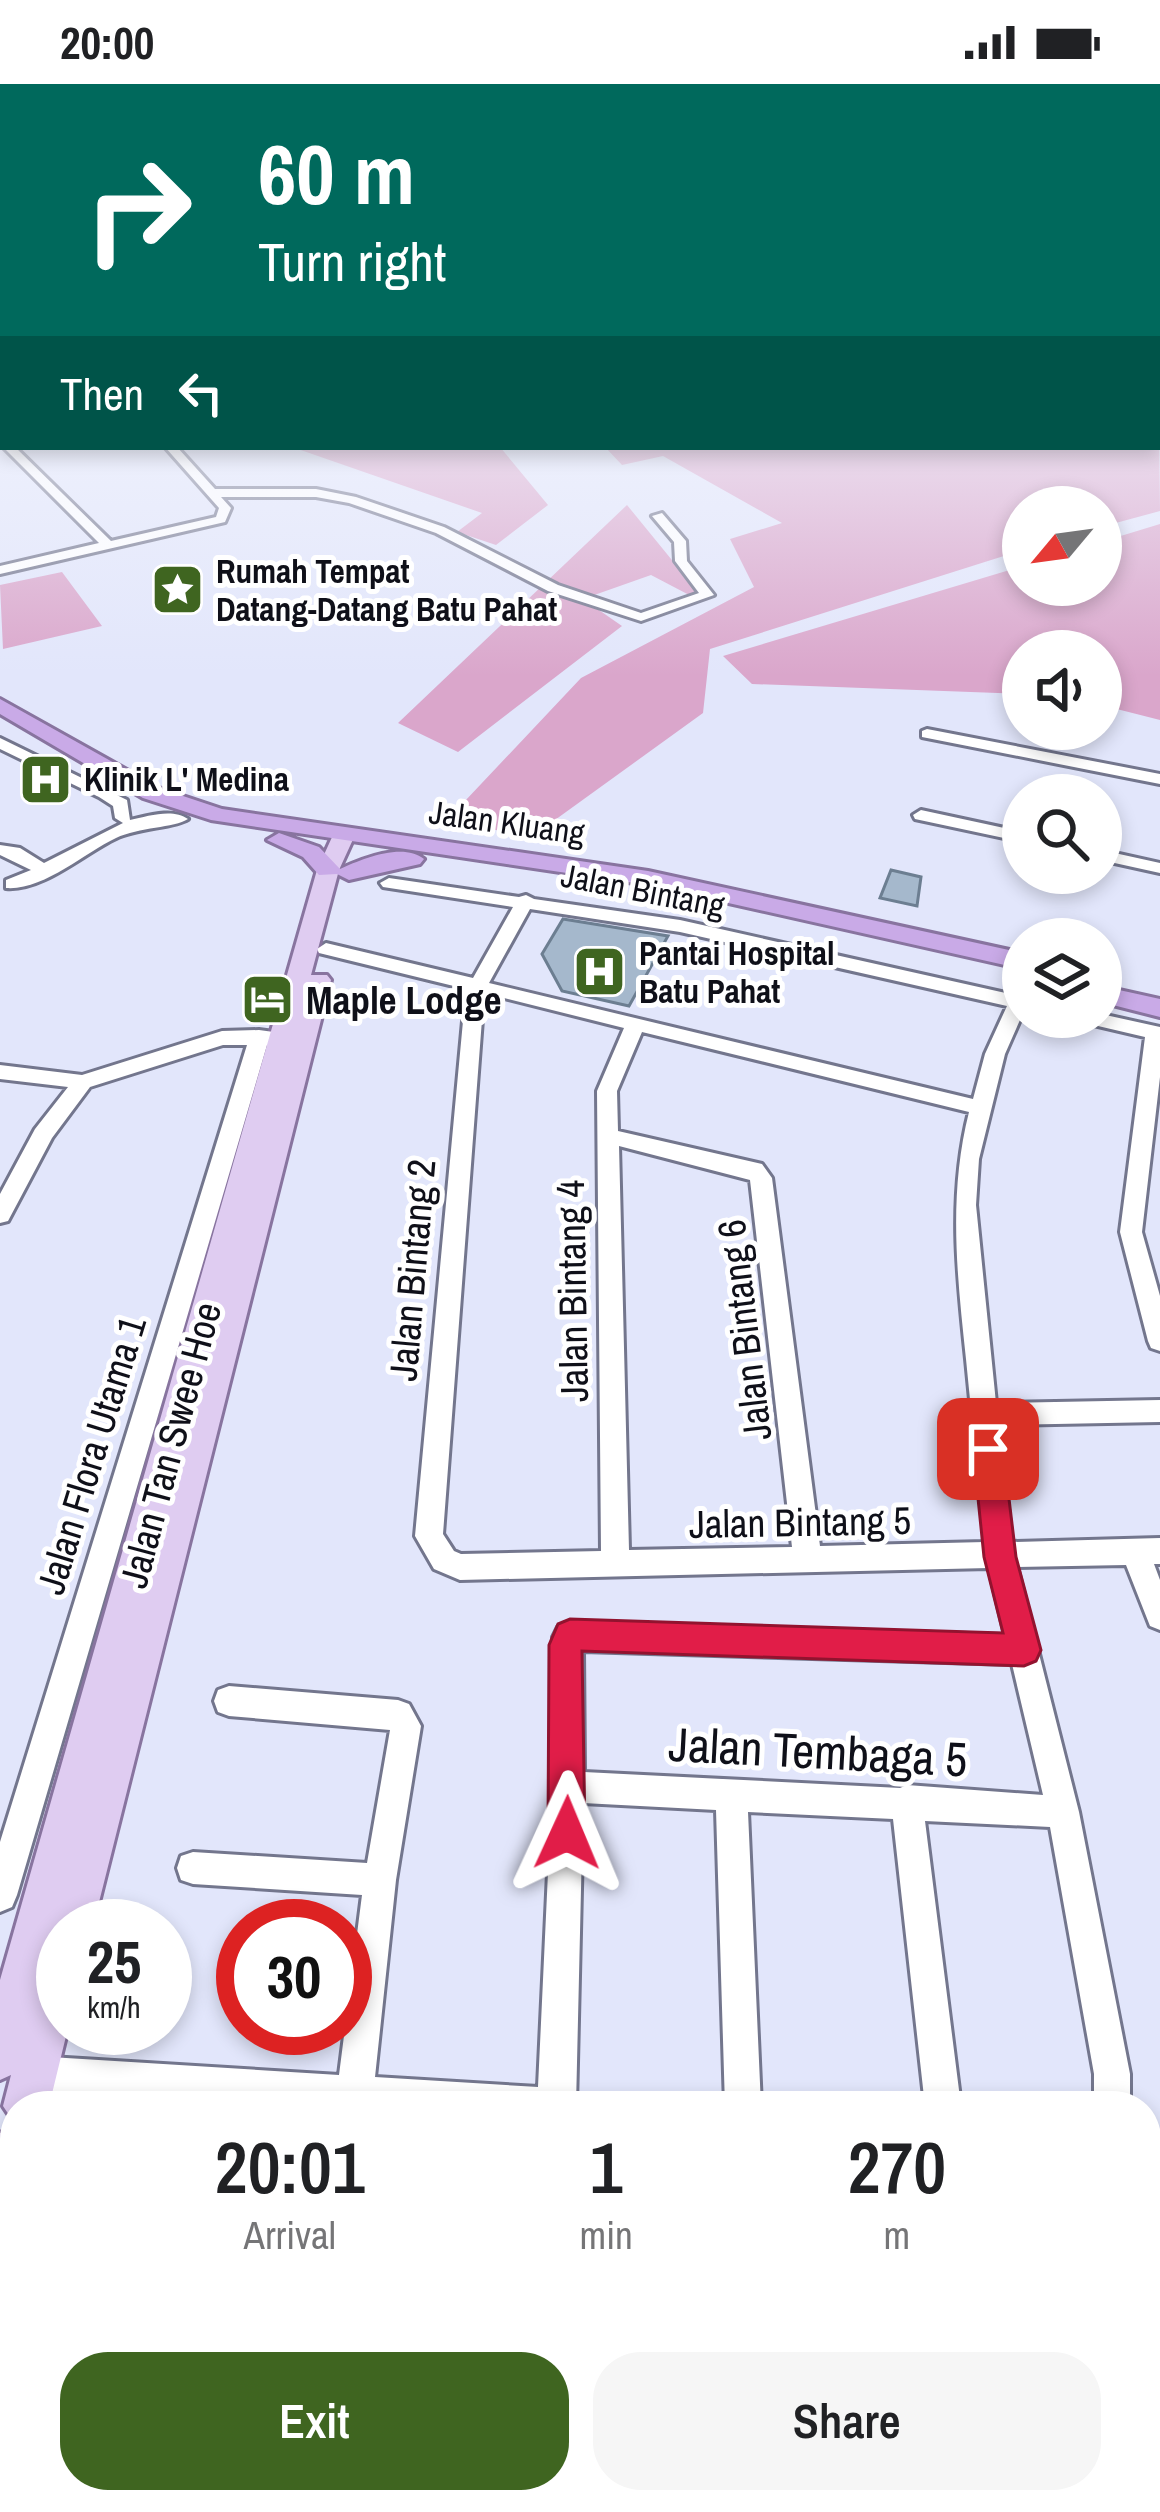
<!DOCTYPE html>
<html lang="en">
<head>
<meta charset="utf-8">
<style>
	:root { --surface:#fff; --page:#f6f6f6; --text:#202124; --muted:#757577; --accent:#3f6520 }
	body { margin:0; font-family:"Archivo Narrow",sans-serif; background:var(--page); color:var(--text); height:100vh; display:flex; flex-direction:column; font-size:45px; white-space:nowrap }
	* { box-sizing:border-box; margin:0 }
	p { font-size:39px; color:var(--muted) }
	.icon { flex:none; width:66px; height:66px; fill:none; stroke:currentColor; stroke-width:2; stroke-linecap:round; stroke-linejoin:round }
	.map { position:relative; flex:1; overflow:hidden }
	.drawer { position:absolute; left:0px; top:2007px; width:1161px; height:423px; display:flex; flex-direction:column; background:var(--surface); border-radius:48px 48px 0 0; box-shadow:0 6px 18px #0003 }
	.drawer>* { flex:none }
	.banner { position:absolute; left:0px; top:0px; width:1161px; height:366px; box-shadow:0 6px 18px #0003; background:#00695c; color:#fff; overflow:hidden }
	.needle { width:78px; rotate:241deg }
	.fabs { position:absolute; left:1002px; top:402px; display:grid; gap:24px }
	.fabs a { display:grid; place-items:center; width:120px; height:120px; border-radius:50%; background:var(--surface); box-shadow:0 6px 18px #0003; font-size:60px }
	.speed { position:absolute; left:36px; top:1815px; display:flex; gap:24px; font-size:60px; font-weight:700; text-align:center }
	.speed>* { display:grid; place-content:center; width:156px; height:156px; border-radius:50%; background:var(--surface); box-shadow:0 6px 18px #0003; line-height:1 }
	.speed small { font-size:30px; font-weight:400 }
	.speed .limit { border:18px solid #d22; background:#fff; color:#111 }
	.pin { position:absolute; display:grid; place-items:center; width:102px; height:102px; color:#fff; margin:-51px; border-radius:24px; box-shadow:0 6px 18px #0006 }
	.me { position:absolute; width:132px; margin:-66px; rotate:1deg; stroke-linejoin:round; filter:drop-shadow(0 0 9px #0008) }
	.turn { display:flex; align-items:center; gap:42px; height:252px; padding:0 60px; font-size:54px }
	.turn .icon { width:156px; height:156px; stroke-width:2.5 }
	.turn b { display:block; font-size:84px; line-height:102px }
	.then { display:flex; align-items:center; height:114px; padding:0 60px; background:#0003; gap:24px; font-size:45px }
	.eta { display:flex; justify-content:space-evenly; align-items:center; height:204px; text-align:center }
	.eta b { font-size:72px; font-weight:600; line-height:84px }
	.action { display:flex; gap:24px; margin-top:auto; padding:24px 60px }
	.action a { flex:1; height:138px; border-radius:48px; background:var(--accent); color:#fff; font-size:48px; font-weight:600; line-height:138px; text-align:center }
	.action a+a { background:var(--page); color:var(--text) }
	.status { display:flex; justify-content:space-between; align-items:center; height:84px; padding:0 60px; background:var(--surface); direction:ltr }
	.status svg { height:33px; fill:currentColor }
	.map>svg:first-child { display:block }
	.green { fill:#daa6cb }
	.building { fill:#a5b8cc; stroke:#6c7e91; stroke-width:3 }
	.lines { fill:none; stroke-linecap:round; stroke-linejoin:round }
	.minor-casing { stroke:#73768d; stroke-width:6 }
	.major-casing { stroke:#88749f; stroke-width:6 }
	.highway-casing { stroke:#88749f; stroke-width:6 }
	.minor { fill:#fff; fill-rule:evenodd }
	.major { fill:#dfccf1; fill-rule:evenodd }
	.highway { fill:#c9aae7; fill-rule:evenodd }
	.route { fill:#e11d48; stroke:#92132f; stroke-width:3 }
	.labels { text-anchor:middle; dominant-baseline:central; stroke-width:10; stroke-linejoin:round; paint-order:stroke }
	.far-poi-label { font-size:33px; font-weight:bold; fill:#0f1019; stroke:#fff; text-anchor:start }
	.far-street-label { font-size:33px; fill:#0f1019; stroke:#fff }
	.poi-label { font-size:39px; font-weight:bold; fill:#0f1019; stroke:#fff; text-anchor:start }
	.street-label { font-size:39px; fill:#0f1019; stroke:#fff }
	.near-street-label { font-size:48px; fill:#0f1019; stroke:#fff }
</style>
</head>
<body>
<div class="status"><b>20:00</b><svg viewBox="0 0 49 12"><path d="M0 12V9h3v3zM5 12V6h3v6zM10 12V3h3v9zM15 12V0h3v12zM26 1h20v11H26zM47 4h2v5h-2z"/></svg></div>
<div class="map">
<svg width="1160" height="2428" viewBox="0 0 1160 2428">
	<rect width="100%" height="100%" fill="#e2e6fb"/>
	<path class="green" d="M 1158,253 L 1160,427 L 1101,443 L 1101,423 L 1023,423 L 1023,466 L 710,565 L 703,629 L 530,754 L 448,735 L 581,594 L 754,503 L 730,455 L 782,439 L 663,372 L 622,381 L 605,363 L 1158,363 Z
		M 292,363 L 500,363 L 548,421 L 496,461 L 457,448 L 482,429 Z
		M 627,421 L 698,508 L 693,513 L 651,491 L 583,515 L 622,542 L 458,668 L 398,639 Z
		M 1160,440 L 1160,636 L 1101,621 L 1101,567 L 1023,567 L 1023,610 L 752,600 L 723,572 L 1023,482 L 1023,501 L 1101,501 L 1101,458 Z
		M 62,488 L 102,542 L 3,565 L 0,501 Z"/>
	<path class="building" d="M 891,786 L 921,793 L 917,822 L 880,814 Z
		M 563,835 L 668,852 L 629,922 L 562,907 L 542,870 Z"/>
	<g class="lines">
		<defs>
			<path id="minor" d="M 3,271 L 3,277 L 0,278 L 0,272 Z
				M 3,297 L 3,303 L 0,304 L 0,298 Z
				M 0,330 L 3,330 L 3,336 L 0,336 Z
				M 3,363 L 15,363 L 111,457 L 216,433 L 219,424 L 165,363 L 177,363 L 215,405 L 316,405 L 356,413 L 444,443 L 558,501 L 641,529 L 699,509 L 675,477 L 674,458 L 652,432 L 662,429 L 686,457 L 687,477 L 714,511 L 641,537 L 548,507 L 436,449 L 349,419 L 316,413 L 221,413 L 231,424 L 225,438 L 0,490 L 0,482 L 99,459 Z
				M 927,645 L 1160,690 L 1160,700 L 922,653 L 922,647 Z
				M 0,654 L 127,716 L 130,736 C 148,732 173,724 188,735 C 174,744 139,743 116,754 C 84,769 43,807 6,804 L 6,796 L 31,786 L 0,771 L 0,761 L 20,764 L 44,779 L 123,739 L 115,734 L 113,722 L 99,713 L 0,665 Z
				M 921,726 L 1023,748 L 1023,758 L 915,735 L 913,731 Z
				M 1101,766 L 1160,779 L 1160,789 L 1101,776 Z
				M 389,794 L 519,813 L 526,811 L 534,815 L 680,836 L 1010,910 L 1012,892 L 1023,886 L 1023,929 L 1005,970 L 979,1075 L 976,1121 L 996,1319 L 1160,1316 L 1160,1338 L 998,1341 L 1012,1458 L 1160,1454 L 1160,1480 L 1154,1480 L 1160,1496 L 1160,1546 L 1150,1542 L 1126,1481 L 1017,1483 L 1079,1728 L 1130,1990 L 1130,2022 L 1094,2022 L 1094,1990 L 1050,1743 L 925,1737 L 961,2022 L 925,2022 L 893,1735 L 748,1728 L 761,2022 L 725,2022 L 716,1726 L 583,1719 L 576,2022 L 263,2022 L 34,2008 L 21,2003 L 16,1990 L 21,1977 L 34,1972 L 339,1991 L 362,1811 L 193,1800 L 181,1796 L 177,1784 L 181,1772 L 193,1768 L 367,1779 L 390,1646 L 229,1632 L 218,1628 L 214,1617 L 218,1606 L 229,1602 L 398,1616 L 409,1620 L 421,1642 L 396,1796 L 375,1993 L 538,2003 L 552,1703 L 553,1553 L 558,1543 L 568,1539 L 1005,1551 L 989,1484 L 460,1496 L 434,1485 L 415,1452 L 466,905 L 319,869 L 317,865 L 326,859 L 473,894 L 513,823 L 383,803 L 380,799 ZM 530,825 L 680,848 L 1007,922 L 985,970 L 973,1015 L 489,899 ZM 484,909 L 624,944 L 597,1007 L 601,1467 L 461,1470 L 454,1467 L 443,1450 ZM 642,948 L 969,1028 C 948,1111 957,1191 966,1275 C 972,1336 978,1397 985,1458 L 820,1462 L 772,1094 L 762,1080 L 618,1047 L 617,1007 ZM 619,1062 L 750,1096 L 792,1463 L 629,1466 ZM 583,1567 L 1012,1580 L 1043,1711 L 907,1701 L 900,1704 L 584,1688 Z
				M 1101,930 L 1160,943 L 1160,993 L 1142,1148 L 1160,1212 L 1160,1267 L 1151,1264 L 1148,1257 L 1120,1148 L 1145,953 L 1081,938 L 1078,933 L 1101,933 Z
				M 259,946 L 281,949 L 284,954 L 281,959 L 267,961 L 17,1811 L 12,1823 L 0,1828 L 0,1758 L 247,961 L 223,961 L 90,1003 L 52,1054 L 8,1137 L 0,1139 L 0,1110 L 35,1045 L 68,1003 L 0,995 L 0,981 L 82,991 L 222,947 Z"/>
			<path id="major" d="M 344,745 L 355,751 L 339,786 L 311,891 L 327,891 L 331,896 L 93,1842 L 63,1842 L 63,1944 L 68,1944 L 49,2022 L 15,2022 L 15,2040 L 3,2022 L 11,1991 L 0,1996 L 0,1896 L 317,786 L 333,751 Z
				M 15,2043 L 15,2143 L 0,2150 L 0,2049 Z"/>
			<path id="highway" d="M 0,615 L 159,704 L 222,725 L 648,787 L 1023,869 L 1023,885 L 648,801 L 211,736 L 143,714 L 0,630 Z
				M 279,749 L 319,763 L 340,785 C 362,775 403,758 424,775 L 420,780 L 349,796 L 337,790 L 319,791 L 303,773 L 267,756 Z
				M 1101,902 L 1160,915 L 1160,933 L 1101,918 Z"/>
		</defs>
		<use href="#minor" class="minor-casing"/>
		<use href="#major" class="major-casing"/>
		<use href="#highway" class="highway-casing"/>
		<use href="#minor" class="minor"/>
		<use href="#major" class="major"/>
		<use href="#highway" class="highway"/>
	</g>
	<linearGradient id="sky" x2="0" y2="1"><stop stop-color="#5faeda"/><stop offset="0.43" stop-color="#f2f4fd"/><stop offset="1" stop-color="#f2f4fd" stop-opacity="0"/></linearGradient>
	<rect width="1160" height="592" fill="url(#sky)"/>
	<path class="route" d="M 988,1352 L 999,1356 L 1003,1365 L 1016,1473 L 1041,1566 L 1036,1577 L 1024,1582 L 582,1567 L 585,1749 L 580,1762 L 567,1767 L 554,1762 L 548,1749 L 549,1561 L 558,1540 L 570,1535 L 1003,1549 L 984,1473 L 973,1365 L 978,1356 Z"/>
	<defs>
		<symbol id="sight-square" viewBox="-11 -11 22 22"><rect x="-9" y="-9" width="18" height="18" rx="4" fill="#3f6520" stroke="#fff"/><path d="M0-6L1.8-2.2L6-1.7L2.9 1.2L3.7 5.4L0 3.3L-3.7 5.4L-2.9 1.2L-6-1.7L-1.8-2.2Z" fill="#fff"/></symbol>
		<symbol id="hospital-square" viewBox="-11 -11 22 22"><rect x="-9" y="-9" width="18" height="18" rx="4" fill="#3f6520" stroke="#fff"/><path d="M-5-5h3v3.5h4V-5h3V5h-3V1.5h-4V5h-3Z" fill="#fff"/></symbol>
		<symbol id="hotel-square" viewBox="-11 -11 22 22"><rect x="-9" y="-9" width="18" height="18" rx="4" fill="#3f6520" stroke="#fff"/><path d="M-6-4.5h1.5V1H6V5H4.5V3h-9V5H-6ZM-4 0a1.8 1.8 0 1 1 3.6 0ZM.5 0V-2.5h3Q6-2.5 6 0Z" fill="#fff"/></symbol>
	</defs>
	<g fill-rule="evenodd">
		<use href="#sight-square" x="148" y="476" width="59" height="59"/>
		<use href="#hospital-square" x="16" y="666" width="59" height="59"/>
		<use href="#hospital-square" x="570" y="858" width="59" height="59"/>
		<use href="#hotel-square" x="238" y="886" width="59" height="59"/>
	</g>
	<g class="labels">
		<g class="far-poi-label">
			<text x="216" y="487">Rumah Tempat<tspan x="216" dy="38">Datang-Datang Batu Pahat</tspan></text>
			<text x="84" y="695">Klinik L' Medina</text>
			<text x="639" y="869">Pantai Hospital<tspan x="639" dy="38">Batu Pahat</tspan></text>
		</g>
		<g class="far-street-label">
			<text transform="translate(507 738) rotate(8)">Jalan Kluang</text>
			<text transform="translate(643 806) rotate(11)">Jalan Bintang</text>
		</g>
		<g class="poi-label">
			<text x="306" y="916">Maple Lodge</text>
		</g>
		<g class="street-label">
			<text transform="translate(412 1186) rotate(-85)">Jalan Bintang 2</text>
			<text transform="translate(572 1207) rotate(-91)">Jalan Bintang 4</text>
			<text transform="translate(744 1246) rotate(-97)">Jalan Bintang 6</text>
			<text transform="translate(170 1361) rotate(-75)">Jalan Tan Swee Hoe</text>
			<text transform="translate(91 1371) rotate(-73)">Jalan Flora Utama 1</text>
			<text transform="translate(800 1438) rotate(-1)">Jalan Bintang 5</text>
		</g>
		<g class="near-street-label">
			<text transform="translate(818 1667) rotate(3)">Jalan Tembaga 5</text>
		</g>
	</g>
</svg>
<div class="fabs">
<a><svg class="needle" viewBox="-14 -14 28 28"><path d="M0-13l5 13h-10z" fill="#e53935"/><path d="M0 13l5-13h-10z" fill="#757577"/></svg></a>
<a><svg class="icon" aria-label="sound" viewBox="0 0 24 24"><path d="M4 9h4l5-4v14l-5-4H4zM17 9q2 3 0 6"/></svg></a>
<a><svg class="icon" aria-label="search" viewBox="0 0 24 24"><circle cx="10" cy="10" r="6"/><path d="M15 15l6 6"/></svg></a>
<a><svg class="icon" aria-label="layers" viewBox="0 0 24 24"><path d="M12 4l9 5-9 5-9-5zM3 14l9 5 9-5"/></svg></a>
</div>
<div class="speed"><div>25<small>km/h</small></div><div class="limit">30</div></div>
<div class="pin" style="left:988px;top:1365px;background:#d93025"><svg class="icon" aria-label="arrive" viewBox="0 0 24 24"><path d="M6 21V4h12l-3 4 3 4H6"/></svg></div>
<svg class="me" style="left:567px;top:1749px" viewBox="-20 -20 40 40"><path d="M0-17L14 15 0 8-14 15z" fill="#e11d48" stroke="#fff" stroke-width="4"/></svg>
<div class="banner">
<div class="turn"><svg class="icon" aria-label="right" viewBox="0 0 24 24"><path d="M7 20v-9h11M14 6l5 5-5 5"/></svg><div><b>60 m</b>Turn right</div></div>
<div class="then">Then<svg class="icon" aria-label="left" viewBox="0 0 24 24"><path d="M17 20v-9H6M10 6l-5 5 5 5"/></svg></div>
</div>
<section class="drawer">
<div class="eta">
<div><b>20:01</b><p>Arrival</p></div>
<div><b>1</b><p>min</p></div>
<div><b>270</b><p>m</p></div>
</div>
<div class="action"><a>Exit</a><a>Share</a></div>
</section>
</div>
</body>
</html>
